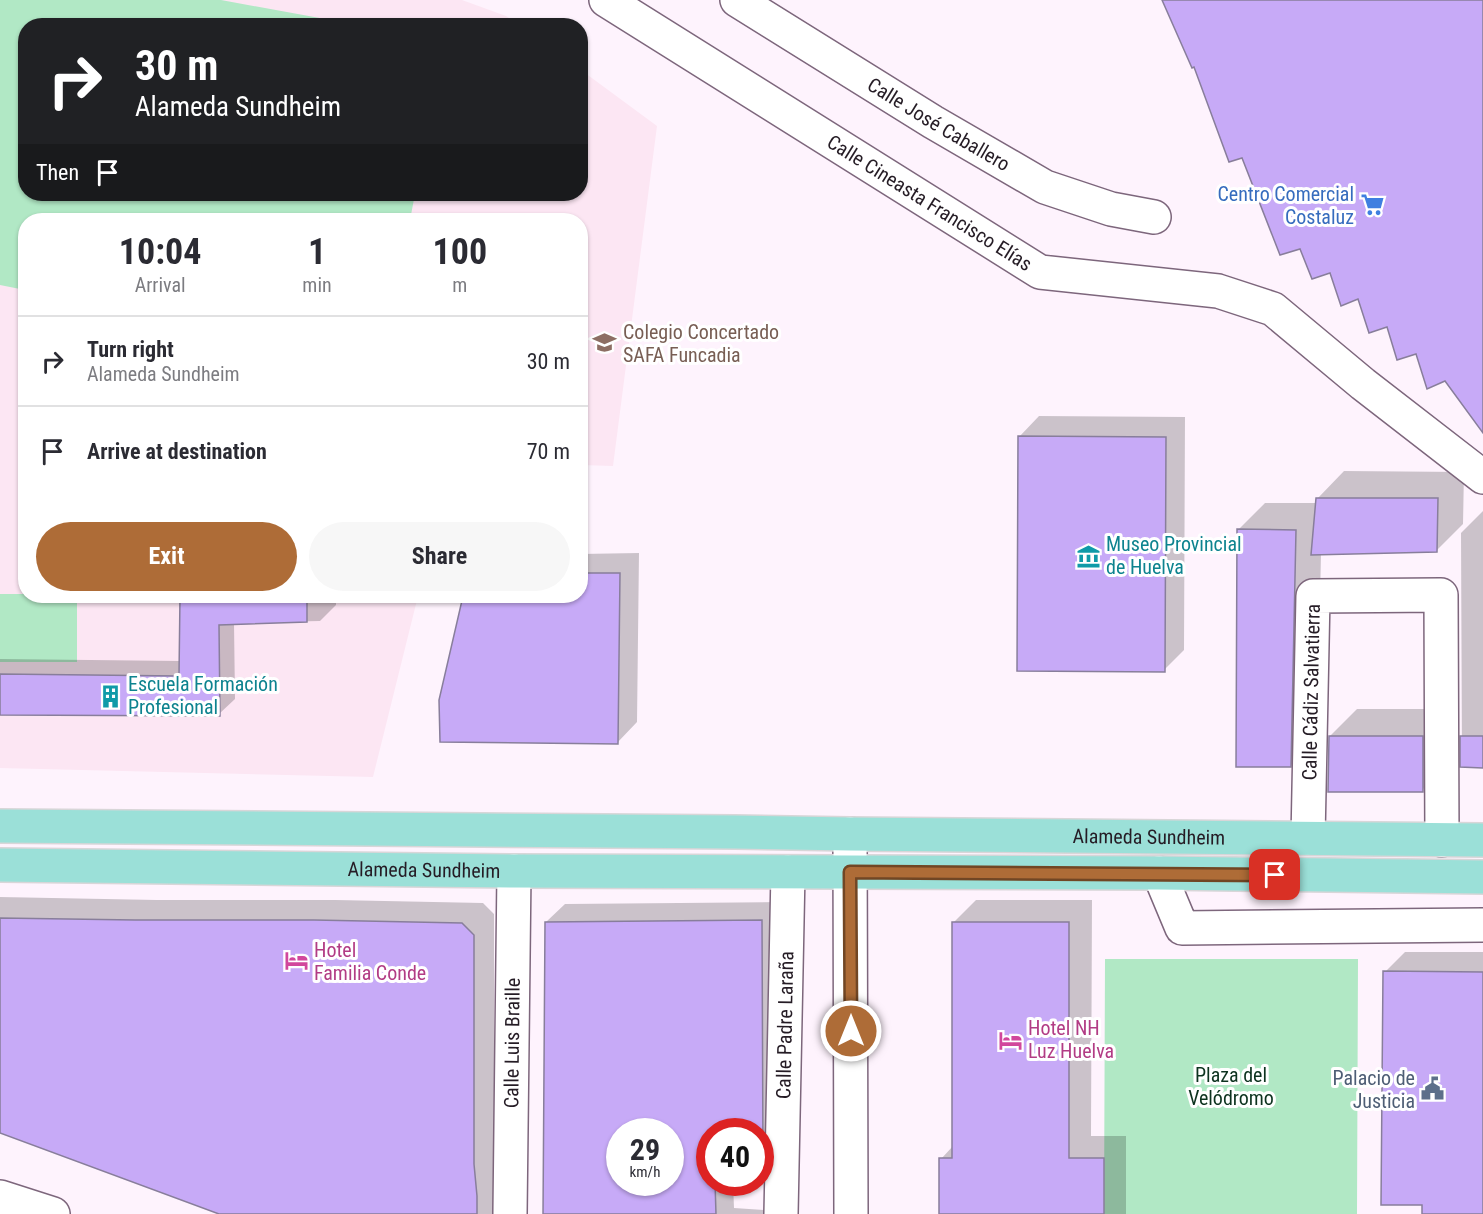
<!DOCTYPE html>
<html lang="en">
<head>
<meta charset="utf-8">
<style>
	:root { --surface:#fff; --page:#f7f7f7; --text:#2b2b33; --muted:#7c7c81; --line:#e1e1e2; --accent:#ae6c37 }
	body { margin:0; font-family:"Roboto Condensed",sans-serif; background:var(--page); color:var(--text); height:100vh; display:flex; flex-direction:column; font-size:22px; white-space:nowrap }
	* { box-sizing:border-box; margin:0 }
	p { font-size:20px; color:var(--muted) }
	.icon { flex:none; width:33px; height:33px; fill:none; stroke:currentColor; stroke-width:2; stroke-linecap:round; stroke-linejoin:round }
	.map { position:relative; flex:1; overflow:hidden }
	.sheet { position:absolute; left:18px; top:213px; width:570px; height:390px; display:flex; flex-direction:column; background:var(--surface); border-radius:24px; box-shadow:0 2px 4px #0004 }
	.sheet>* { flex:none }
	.guide { position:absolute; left:18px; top:18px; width:570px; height:183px; border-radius:24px; box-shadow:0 2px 4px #0004; background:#202124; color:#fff; overflow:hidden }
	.speed { position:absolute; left:606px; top:1118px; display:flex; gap:12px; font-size:30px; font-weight:700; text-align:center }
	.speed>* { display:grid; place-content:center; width:78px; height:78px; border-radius:50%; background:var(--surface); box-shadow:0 2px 4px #0004; line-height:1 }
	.speed small { font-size:15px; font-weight:400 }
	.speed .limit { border:9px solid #d22; background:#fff; color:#111 }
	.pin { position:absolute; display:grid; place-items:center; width:51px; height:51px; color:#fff; margin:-26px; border-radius:12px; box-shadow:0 3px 9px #0006 }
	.me { position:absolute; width:66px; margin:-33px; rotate:0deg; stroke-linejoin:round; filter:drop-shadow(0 0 4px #0008) }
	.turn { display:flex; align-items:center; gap:21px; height:126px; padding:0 18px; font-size:27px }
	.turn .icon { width:78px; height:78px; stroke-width:2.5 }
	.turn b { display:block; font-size:42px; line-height:51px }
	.then { display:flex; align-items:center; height:57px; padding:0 18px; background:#0003; gap:12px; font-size:22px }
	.eta { display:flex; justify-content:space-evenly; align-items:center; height:102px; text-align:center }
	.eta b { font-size:36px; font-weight:700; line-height:42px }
	.action { display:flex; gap:12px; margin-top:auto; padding:12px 18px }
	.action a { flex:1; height:69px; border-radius:36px; background:var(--accent); color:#fff; font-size:24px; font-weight:700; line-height:69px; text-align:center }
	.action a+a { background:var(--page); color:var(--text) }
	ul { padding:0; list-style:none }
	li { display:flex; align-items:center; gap:18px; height:90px; padding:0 18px; border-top:2px solid var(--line) }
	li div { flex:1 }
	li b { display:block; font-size:22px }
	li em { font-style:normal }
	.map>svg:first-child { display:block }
	.education { fill:#fce6f3 }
	.green { fill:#b1e8c5 }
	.shadow { fill:#0003; fill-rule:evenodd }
	.building { fill:#c7aaf7; stroke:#887e9b; stroke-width:1.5; fill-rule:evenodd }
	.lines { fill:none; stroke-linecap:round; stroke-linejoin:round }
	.minor-casing { stroke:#7d667c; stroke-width:36 }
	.major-casing { stroke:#d8d6d8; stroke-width:36 }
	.minor { stroke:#fff; stroke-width:33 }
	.major { stroke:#9be0d8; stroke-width:33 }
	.route-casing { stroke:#714624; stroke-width:15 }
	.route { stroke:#ae6c37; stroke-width:10 }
	.labels { text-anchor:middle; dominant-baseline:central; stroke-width:6; stroke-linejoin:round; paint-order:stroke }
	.street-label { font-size:20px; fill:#251c25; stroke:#fff }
	.shop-label { font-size:20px; fill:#366cbe; stroke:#fff; text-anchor:end }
	.education-label { font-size:20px; fill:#785e54; stroke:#fff; text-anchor:start }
	.culture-label { font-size:20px; fill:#0d838f; stroke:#fff; text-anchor:start }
	.hotel-label { font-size:20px; fill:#b23c85; stroke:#fff; text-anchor:start }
	.park-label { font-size:20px; fill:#0d331f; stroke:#fff }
	.service-label { font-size:20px; fill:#4e5e75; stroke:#fff; text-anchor:end }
</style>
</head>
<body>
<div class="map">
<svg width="1483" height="1214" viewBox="0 0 1483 1214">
	<rect width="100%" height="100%" fill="#fef3fd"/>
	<path class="education" d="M 0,0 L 462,0 L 506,16 L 519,25 L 26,26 L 26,194 L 580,194 L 581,70 L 657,126 L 613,466 L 581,465 L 580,220 L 26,220 L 26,596 L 418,596 L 373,777 L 0,768 Z"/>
	<path class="green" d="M 0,0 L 221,0 L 358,25 L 26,26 L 26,194 L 415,194 L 410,220 L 26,220 L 25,290 L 0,285 Z
		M 0,594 L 25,594 L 26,596 L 77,596 L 77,662 L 0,662 Z
		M 1105,959 L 1358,959 L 1357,1214 L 1104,1214 Z"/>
	<path class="shadow" d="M 1039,416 L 1185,417 L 1184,650 L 1164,670 L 1019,437 Z
		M 1344,471 L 1464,472 L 1463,524 L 1436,551 L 1321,553 L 1317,739 L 1290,766 L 1238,530 L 1265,503 L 1317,503 L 1317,499 Z
		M 1483,511 L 1483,766 L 1462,766 L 1461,533 Z
		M 639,553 L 637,722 L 617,743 L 441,700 L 464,596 L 580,596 L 580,554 Z
		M 182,596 L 336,596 L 336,605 L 320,621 L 234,623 L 235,699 L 219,714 L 0,714 L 0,659 L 181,661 Z
		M 1357,709 L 1449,709 L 1449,763 L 1422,790 L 1330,736 Z
		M 0,897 L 157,900 L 336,900 L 483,903 L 494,914 L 494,1142 L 497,1175 L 496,1214 L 227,1214 L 0,1131 Z
		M 976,900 L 1092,900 L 1091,1136 L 1126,1136 L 1126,1214 L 941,1214 L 941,1159 L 953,1146 L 953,923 Z
		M 780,902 L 781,1139 L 763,1158 L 760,1131 L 710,1131 L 710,1182 L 733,1182 L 734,1208 L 782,1211 L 782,1214 L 544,1214 L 546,922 L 565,904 ZM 620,1131 L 670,1131 L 670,1182 L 620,1182 Z
		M 1405,952 L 1483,952 L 1483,1214 L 1424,1214 L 1385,972 Z"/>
	<path class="building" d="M 1162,0 L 1483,0 L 1483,433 L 1445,381 L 1427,389 L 1416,354 L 1397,360 L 1387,327 L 1369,333 L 1358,299 L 1341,306 L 1330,273 L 1312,279 L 1300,249 L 1280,255 L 1242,158 L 1229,162 L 1194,67 L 1192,68 Z
		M 1018,436 L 1166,437 L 1165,672 L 1017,671 Z
		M 1316,498 L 1438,498 L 1437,552 L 1311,555 Z
		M 1237,529 L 1296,530 L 1291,767 L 1236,767 Z
		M 580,573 L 620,573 L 618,744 L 440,742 L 439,700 L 463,596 L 580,596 Z
		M 180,596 L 307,596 L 307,622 L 219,625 L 220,716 L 0,715 L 0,674 L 179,676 Z
		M 1329,736 L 1423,736 L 1423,792 L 1328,792 Z
		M 1460,736 L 1483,736 L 1483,768 L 1460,767 Z
		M 0,918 L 135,920 L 314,920 L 462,923 L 474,935 L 474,1164 L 477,1196 L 477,1214 L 219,1214 L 0,1133 Z
		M 762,920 L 763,1159 L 760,1159 L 760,1131 L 710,1131 L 710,1182 L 715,1182 L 716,1214 L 543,1214 L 545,922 ZM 620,1131 L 670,1131 L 670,1182 L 620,1182 Z
		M 952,922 L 1069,922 L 1069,1158 L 1104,1158 L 1104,1214 L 939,1214 L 939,1158 L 952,1158 Z
		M 1383,971 L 1483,972 L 1483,1214 L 1422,1214 L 1422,1205 L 1381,1205 Z"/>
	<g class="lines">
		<defs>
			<g id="minor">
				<path id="s1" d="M 606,0 L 1040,272 L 1218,291 L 1273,309 L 1363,384 L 1483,477"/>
				<path id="s2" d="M 737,0 L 933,122 L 1045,187 L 1111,209 L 1154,217"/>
				<path d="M 850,834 L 851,1214"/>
				<path id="s3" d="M 1308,838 L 1313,596 L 1441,595 L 1442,840"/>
				<path d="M 1159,873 L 1182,928 L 1483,925"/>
				<path d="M 0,1197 L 53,1214"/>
				<path id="s4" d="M 510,1214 L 514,871"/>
				<path id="s5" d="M 781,1214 L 788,872"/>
			</g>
			<g id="major">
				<path id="s6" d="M 0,826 L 735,832 L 850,834 L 1483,840"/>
				<path id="s7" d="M 0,865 L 514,871 L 1159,873 L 1483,877"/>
			</g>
		</defs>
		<use href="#minor" class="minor-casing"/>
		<use href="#major" class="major-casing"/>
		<use href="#minor" class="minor"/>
		<use href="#major" class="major"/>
	</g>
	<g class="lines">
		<defs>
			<path id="route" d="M 851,1031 L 850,872 L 1275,875"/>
		</defs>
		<use href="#route" class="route-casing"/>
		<use href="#route" class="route"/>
	</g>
	<defs>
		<symbol id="supermarket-bare" viewBox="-9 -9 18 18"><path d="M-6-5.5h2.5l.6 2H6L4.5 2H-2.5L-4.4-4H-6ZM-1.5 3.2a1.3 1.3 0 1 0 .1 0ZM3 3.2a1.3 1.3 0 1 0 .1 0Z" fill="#3f7fe0" stroke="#fff" stroke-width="2.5" paint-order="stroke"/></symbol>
		<symbol id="school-bare" viewBox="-9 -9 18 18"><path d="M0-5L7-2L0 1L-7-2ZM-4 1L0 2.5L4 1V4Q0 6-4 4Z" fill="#8d6e63" stroke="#fff" stroke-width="2.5" paint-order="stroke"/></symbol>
		<symbol id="museum-bare" viewBox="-9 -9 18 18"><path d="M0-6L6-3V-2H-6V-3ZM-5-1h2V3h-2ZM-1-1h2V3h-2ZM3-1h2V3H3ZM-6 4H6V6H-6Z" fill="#0f9aa8" stroke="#fff" stroke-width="2.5" paint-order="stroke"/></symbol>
		<symbol id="building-bare" viewBox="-9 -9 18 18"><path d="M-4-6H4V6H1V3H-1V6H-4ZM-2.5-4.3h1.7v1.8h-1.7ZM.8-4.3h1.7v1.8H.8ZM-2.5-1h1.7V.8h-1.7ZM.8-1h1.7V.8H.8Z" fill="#0f9aa8" stroke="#fff" stroke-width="2.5" paint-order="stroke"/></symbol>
		<symbol id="hotel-bare" viewBox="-9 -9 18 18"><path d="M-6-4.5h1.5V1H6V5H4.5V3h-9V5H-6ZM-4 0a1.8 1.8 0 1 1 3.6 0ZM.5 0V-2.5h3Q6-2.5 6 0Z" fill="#d1479c" stroke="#fff" stroke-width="2.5" paint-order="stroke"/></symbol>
		<symbol id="civic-bare" viewBox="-9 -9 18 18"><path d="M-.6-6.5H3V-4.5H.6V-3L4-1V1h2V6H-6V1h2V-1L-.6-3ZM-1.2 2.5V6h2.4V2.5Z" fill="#5c6f8a" stroke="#fff" stroke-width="2.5" paint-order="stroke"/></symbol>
	</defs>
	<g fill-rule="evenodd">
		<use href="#supermarket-bare" x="1356" y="188" width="33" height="33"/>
		<use href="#school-bare" x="588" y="326" width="33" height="33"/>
		<use href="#museum-bare" x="1072" y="540" width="33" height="33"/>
		<use href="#building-bare" x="94" y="680" width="33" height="33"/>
		<use href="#hotel-bare" x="280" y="944" width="33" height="33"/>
		<use href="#hotel-bare" x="994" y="1024" width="33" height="33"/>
		<use href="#civic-bare" x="1416" y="1072" width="33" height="33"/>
	</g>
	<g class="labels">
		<g class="street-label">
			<text stroke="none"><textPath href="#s2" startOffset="237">Calle José Caballero</textPath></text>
			<text stroke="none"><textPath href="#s1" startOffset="382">Calle Cineasta Francisco Elías</textPath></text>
			<text stroke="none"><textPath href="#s3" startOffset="146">Calle Cádiz Salvatierra</textPath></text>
			<text stroke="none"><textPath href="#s6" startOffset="1149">Alameda Sundheim</textPath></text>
			<text stroke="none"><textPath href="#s7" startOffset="424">Alameda Sundheim</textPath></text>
			<text stroke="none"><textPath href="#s5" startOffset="189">Calle Padre Laraña</textPath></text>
			<text stroke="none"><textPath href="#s4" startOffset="171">Calle Luis Braille</textPath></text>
		</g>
		<g class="shop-label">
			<text x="1354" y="194">Centro Comercial<tspan x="1354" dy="23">Costaluz</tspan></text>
		</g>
		<g class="education-label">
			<text x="623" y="332">Colegio Concertado<tspan x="623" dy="23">SAFA Funcadia</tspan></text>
		</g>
		<g class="culture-label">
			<text x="1106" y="544">Museo Provincial<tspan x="1106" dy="23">de Huelva</tspan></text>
			<text x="128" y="684">Escuela Formación<tspan x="128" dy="23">Profesional</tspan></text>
		</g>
		<g class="hotel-label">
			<text x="314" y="950">Hotel<tspan x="314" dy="23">Familia Conde</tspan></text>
			<text x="1028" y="1028">Hotel NH<tspan x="1028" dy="23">Luz Huelva</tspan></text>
		</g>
		<g class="park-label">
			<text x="1231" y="1075">Plaza del<tspan x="1231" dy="23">Velódromo</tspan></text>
		</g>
		<g class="service-label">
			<text x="1415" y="1078">Palacio de<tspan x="1415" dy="23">Justicia</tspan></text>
		</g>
	</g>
</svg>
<div class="speed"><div>29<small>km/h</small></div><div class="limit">40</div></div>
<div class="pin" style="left:1275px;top:875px;background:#d93025"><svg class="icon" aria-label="arrive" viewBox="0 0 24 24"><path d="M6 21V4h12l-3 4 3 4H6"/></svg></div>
<svg class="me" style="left:851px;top:1031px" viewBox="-20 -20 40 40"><circle r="17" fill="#ae6c37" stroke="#fff" stroke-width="3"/><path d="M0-11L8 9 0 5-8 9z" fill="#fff"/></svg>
<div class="guide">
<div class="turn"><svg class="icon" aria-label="right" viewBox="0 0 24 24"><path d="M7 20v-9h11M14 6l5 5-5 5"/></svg><div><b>30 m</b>Alameda Sundheim</div></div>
<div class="then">Then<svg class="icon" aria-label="arrive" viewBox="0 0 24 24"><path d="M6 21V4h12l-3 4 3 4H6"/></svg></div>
</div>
<section class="sheet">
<div class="eta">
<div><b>10:04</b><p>Arrival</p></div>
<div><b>1</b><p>min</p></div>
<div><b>100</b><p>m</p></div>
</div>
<ul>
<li><svg class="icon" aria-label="right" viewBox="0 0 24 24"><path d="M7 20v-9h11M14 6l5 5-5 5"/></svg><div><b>Turn right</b><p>Alameda Sundheim</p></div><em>30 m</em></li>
<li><svg class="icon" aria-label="arrive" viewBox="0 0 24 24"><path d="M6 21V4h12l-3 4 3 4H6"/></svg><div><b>Arrive at destination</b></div><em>70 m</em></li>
</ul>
<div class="action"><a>Exit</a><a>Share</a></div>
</section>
</div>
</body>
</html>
